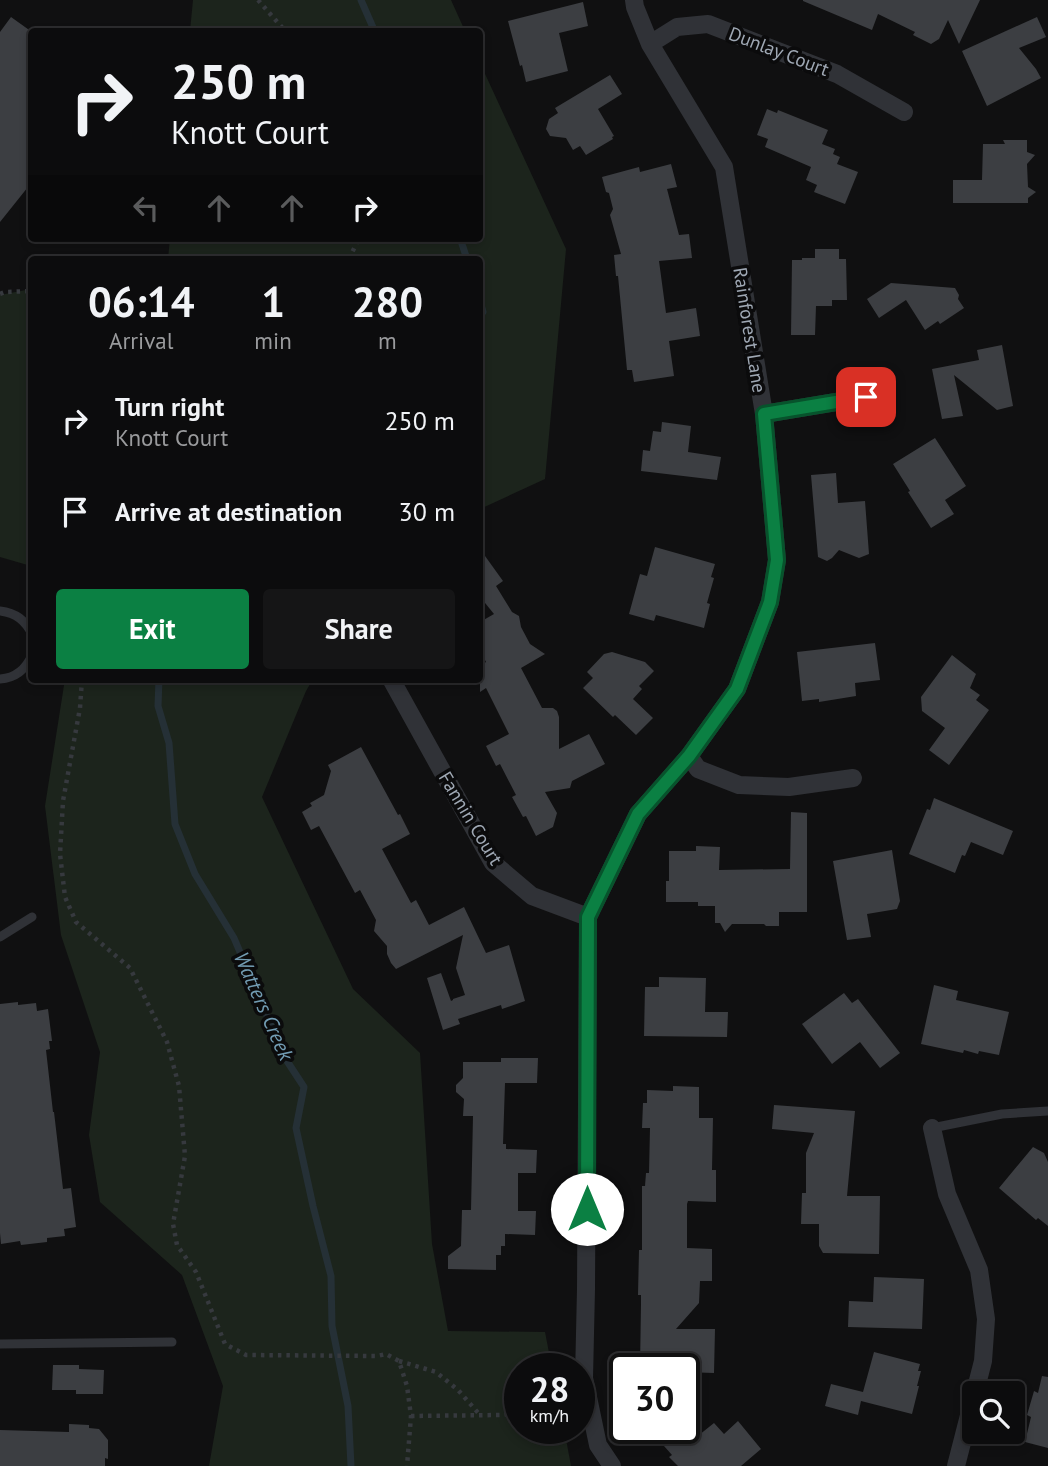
<!DOCTYPE html>
<html lang="en">
<head>
<meta charset="utf-8">
<style>
	:root { --surface:#0c0c0d; --page:#151516; --text:#f1f3f6; --muted:#9a9b9d; --line:#2c2c2e; --accent:#0b8043 }
	body { margin:0; font-family:"PT Sans",sans-serif; background:var(--page); color:var(--text); height:100vh; display:flex; flex-direction:column; font-size:26px; white-space:nowrap }
	* { box-sizing:border-box; margin:0 }
	p { font-size:23px; color:var(--muted) }
	.icon { flex:none; width:38px; height:38px; fill:none; stroke:currentColor; stroke-width:2; stroke-linecap:round; stroke-linejoin:round }
	.map { position:relative; flex:1; overflow:hidden }
	.sheet { position:absolute; left:28px; top:256px; width:455px; height:427px; display:flex; flex-direction:column; background:var(--surface); border-radius:7px; box-shadow:0 4px 10px #0003,0 0 0 2px var(--line) }
	.sheet>* { flex:none }
	.hud { position:absolute; left:28px; top:28px; width:455px; height:214px; border-radius:7px; box-shadow:0 4px 10px #0003,0 0 0 2px var(--line); background:#0c0c0d; color:var(--text); overflow:hidden }
	.tools { position:absolute; left:962px; top:1381px; display:grid; gap:14px }
	.tools a { display:grid; place-items:center; width:63px; height:63px; border-radius:7px; background:var(--surface); box-shadow:0 4px 10px #0003,0 0 0 2px var(--line); font-size:35px }
	.speed { position:absolute; left:504px; top:1353px; display:flex; gap:14px; font-size:35px; font-weight:700; text-align:center }
	.speed>* { display:grid; place-content:center; width:91px; height:91px; border-radius:50%; background:var(--surface); box-shadow:0 4px 10px #0003,0 0 0 2px var(--line); line-height:1 }
	.speed small { font-size:18px; font-weight:400 }
	.speed .limit { border:4px solid #111; border-radius:10px; background:#fff; color:#111 }
	.pin { position:absolute; display:grid; place-items:center; width:60px; height:60px; color:#fff; margin:-30px; border-radius:14px; box-shadow:0 4px 10px #0006 }
	.me { position:absolute; width:77px; margin:-38px; rotate:0deg; stroke-linejoin:round; filter:drop-shadow(0 0 5px #0008) }
	.turn { display:flex; align-items:center; gap:24px; height:147px; padding:0 28px; font-size:32px }
	.turn .icon { width:91px; height:91px; stroke-width:2.5 }
	.turn b { display:block; font-size:49px; line-height:60px }
	.lanes { display:flex; align-items:center; height:66px; padding:0 28px; background:#0003; justify-content:center; gap:35px; direction:ltr }
	.lanes .off { opacity:.35 }
	.eta { display:flex; justify-content:space-evenly; align-items:center; height:119px; text-align:center }
	.eta b { font-size:42px; font-weight:700; line-height:49px }
	.primary-button { display:flex; gap:14px; margin-top:auto; padding:14px 28px }
	.primary-button a { flex:1; height:80px; border-radius:7px; background:var(--accent); color:#fff; font-size:28px; font-weight:700; line-height:80px; text-align:center }
	.primary-button a+a { background:var(--page); color:var(--text) }
	ul { padding:0; list-style:none }
	li { display:flex; align-items:center; gap:21px; height:91px; padding:0 28px }
	li div { flex:1 }
	li b { display:block; font-size:26px }
	li em { font-style:normal }
	.map>svg:first-child { display:block }
	.green { fill:#1c241c }
	.lines { fill:none; stroke-linecap:round; stroke-linejoin:round }
	.stream { stroke:#253036; stroke-width:7 }
	.building { fill:#3c3e42 }
	.path { stroke:#36393e; stroke-width:4.5; stroke-dasharray:3.5 5; stroke-linecap:butt }
	.service { stroke:#303237; stroke-width:9 }
	.minor { stroke:#303237; stroke-width:18 }
	.route-casing { stroke:#07532c; stroke-width:18 }
	.route { stroke:#0b8043; stroke-width:12 }
	.labels { text-anchor:middle; dominant-baseline:central; stroke-width:7; stroke-linejoin:round; paint-order:stroke }
	.street-label { font-size:19px; fill:#9fa8b4; stroke:#0b0b0c }
	.water-label { font-size:21px; font-style:italic; fill:#729cb3; stroke:#0b0b0c }
</style>
</head>
<body>
<div class="map">
<svg width="1048" height="1466" viewBox="0 0 1048 1466">
	<rect width="100%" height="100%" fill="#101011"/>
	<path class="green" d="M 193,0 L 451,0 L 465,31 L 190,31 Z
		M 480,63 L 566,249 L 545,479 L 480,509 L 480,259 L 168,259 L 170,238 L 480,238 Z
		M 31,289 L 32,289 L 31,566 L 0,557 L 0,295 Z
		M 65,679 L 313,679 L 306,691 L 262,797 L 353,989 L 420,1053 L 432,1244 L 448,1331 L 545,1332 L 552,1368 L 520,1368 L 520,1428 L 564,1428 L 571,1466 L 209,1466 L 223,1386 L 182,1275 L 100,1202 L 89,1135 L 100,1052 L 61,935 L 45,806 Z"/>
	<g class="lines">
		<path class="stream" d="M 361,0 L 375,32
			M 460,238 L 467,259
			M 480,301 L 483,312 L 480,314
			M 159,679 L 158,706 L 169,743 L 175,824 L 195,874 L 234,938 L 285,1058 L 304,1087 L 296,1128 L 313,1206 L 331,1276 L 332,1326 L 348,1406 L 351,1466"/>
	</g>
	<path class="building" d="M 803,0 L 980,0 L 959,44 L 948,20 L 939,39 L 931,44 L 913,35 L 915,32 L 878,14 L 872,30 L 803,1 Z
		M 583,2 L 588,26 L 559,33 L 568,71 L 526,82 L 522,65 L 520,66 L 508,21 Z
		M 11,17 L 32,32 L 32,182 L 0,222 L 0,32 Z
		M 1037,17 L 1046,37 L 1019,48 L 1036,69 L 1041,78 L 987,106 L 962,51 Z
		M 610,75 L 622,94 L 598,109 L 614,136 L 612,137 L 613,139 L 586,155 L 580,146 L 573,150 L 566,138 L 550,136 L 546,129 L 549,119 L 558,113 L 555,108 Z
		M 767,109 L 777,113 L 778,110 L 828,130 L 822,144 L 835,149 L 833,154 L 840,157 L 837,164 L 858,172 L 845,204 L 814,192 L 817,185 L 806,180 L 811,167 L 765,147 L 768,139 L 757,135 Z
		M 1003,140 L 1027,140 L 1027,152 L 1035,155 L 1027,164 L 1028,187 L 1036,192 L 1028,198 L 1028,203 L 953,203 L 953,180 L 982,180 L 983,144 L 1005,144 Z
		M 671,164 L 677,187 L 667,189 L 679,235 L 689,234 L 692,258 L 659,261 L 666,313 L 696,308 L 700,336 L 669,341 L 674,376 L 634,382 L 632,370 L 627,370 L 618,276 L 616,276 L 614,255 L 621,254 L 610,215 L 613,209 L 609,193 L 606,192 L 602,177 L 639,167 L 640,172 Z
		M 815,249 L 839,249 L 839,259 L 846,259 L 847,300 L 832,300 L 832,306 L 816,306 L 815,335 L 791,335 L 792,260 L 802,260 L 802,258 L 815,258 Z
		M 891,283 L 955,288 L 959,295 L 958,299 L 964,308 L 940,324 L 938,321 L 925,330 L 906,300 L 879,318 L 867,299 Z
		M 1002,345 L 1013,406 L 997,410 L 954,375 L 963,416 L 942,419 L 932,369 L 979,360 L 977,350 Z
		M 662,422 L 691,426 L 688,452 L 721,457 L 717,480 L 641,471 L 643,450 L 650,451 L 653,431 L 661,432 Z
		M 935,438 L 966,486 L 945,500 L 954,514 L 931,528 L 908,492 L 910,491 L 893,464 Z
		M 836,473 L 838,503 L 865,501 L 869,554 L 859,558 L 839,550 L 832,558 L 827,561 L 818,557 L 811,475 Z
		M 655,547 L 715,564 L 711,577 L 714,578 L 707,603 L 710,604 L 704,628 L 656,615 L 654,621 L 629,614 L 640,574 L 647,576 Z
		M 480,549 L 503,581 L 496,586 L 512,612 L 519,616 L 521,627 L 530,644 L 545,654 L 521,668 L 542,708 L 553,708 L 557,711 L 559,717 L 559,749 L 589,734 L 605,764 L 572,781 L 570,788 L 545,792 L 557,813 L 553,827 L 536,836 L 526,816 L 523,817 L 512,797 L 516,795 L 500,764 L 496,766 L 486,746 L 509,734 L 486,688 L 480,692 L 480,666 L 486,662 L 480,650 L 480,622 L 494,614 L 481,598 L 480,599 Z
		M 875,643 L 880,680 L 855,683 L 856,696 L 819,702 L 819,699 L 802,701 L 797,652 Z
		M 612,652 L 645,662 L 654,671 L 639,686 L 642,689 L 633,699 L 653,718 L 636,735 L 615,715 L 613,717 L 583,688 L 593,678 L 587,672 L 604,654 Z
		M 952,655 L 976,674 L 970,688 L 980,695 L 976,700 L 989,710 L 949,765 L 929,750 L 945,728 L 922,711 L 921,697 Z
		M 361,747 L 398,815 L 400,814 L 410,834 L 382,849 L 411,903 L 416,900 L 429,925 L 464,907 L 486,953 L 509,945 L 525,1001 L 502,1009 L 501,1005 L 458,1019 L 460,1024 L 443,1030 L 427,978 L 441,973 L 451,1001 L 453,1000 L 453,999 L 465,995 L 456,968 L 463,935 L 396,969 L 391,963 L 387,954 L 387,946 L 374,931 L 376,920 L 360,890 L 355,893 L 319,826 L 311,830 L 302,812 L 312,806 L 310,803 L 324,795 L 331,771 L 328,765 Z
		M 934,798 L 1013,831 L 1003,855 L 971,842 L 965,856 L 962,855 L 955,873 L 909,854 L 927,809 L 930,810 Z
		M 791,812 L 807,813 L 807,912 L 779,912 L 779,926 L 766,926 L 764,924 L 732,924 L 725,932 L 720,923 L 715,923 L 715,906 L 698,906 L 698,902 L 666,902 L 666,881 L 669,881 L 669,851 L 696,851 L 696,846 L 720,847 L 719,870 L 790,869 Z
		M 892,850 L 900,901 L 897,909 L 867,914 L 871,937 L 847,940 L 833,861 Z
		M 659,977 L 706,978 L 705,1012 L 728,1012 L 727,1037 L 644,1036 L 645,987 L 659,987 Z
		M 934,985 L 958,991 L 956,1000 L 1009,1012 L 999,1055 L 979,1051 L 978,1054 L 964,1050 L 963,1053 L 921,1044 Z
		M 844,993 L 852,1003 L 858,999 L 900,1053 L 880,1068 L 860,1042 L 832,1064 L 802,1024 Z
		M 18,1002 L 18,1005 L 36,1003 L 37,1011 L 48,1009 L 52,1041 L 49,1041 L 50,1049 L 46,1050 L 53,1112 L 54,1112 L 63,1189 L 71,1188 L 76,1227 L 64,1229 L 65,1236 L 47,1238 L 47,1242 L 21,1245 L 20,1241 L 1,1244 L 0,1233 L 0,1004 Z
		M 501,1058 L 538,1058 L 537,1083 L 505,1083 L 503,1144 L 506,1144 L 506,1149 L 537,1150 L 536,1173 L 518,1173 L 518,1211 L 536,1211 L 535,1235 L 505,1234 L 505,1246 L 501,1246 L 501,1255 L 496,1255 L 496,1270 L 448,1269 L 448,1256 L 461,1246 L 462,1210 L 471,1210 L 473,1116 L 463,1116 L 464,1099 L 456,1092 L 456,1085 L 463,1078 L 463,1062 L 501,1062 Z
		M 673,1086 L 699,1087 L 699,1118 L 713,1118 L 712,1170 L 716,1170 L 716,1202 L 688,1201 L 687,1204 L 687,1248 L 712,1249 L 712,1281 L 700,1281 L 699,1303 L 676,1329 L 715,1329 L 714,1373 L 684,1372 L 684,1368 L 640,1368 L 641,1304 L 641,1295 L 638,1295 L 639,1250 L 642,1250 L 642,1186 L 645,1186 L 646,1173 L 649,1173 L 650,1128 L 642,1128 L 643,1103 L 647,1103 L 647,1090 L 673,1091 Z
		M 774,1105 L 855,1111 L 847,1196 L 880,1196 L 879,1254 L 823,1253 L 819,1246 L 819,1224 L 801,1224 L 802,1193 L 806,1193 L 806,1153 L 814,1133 L 772,1129 Z
		M 1033,1147 L 1044,1153 L 1048,1162 L 1048,1226 L 1038,1218 L 1036,1220 L 999,1188 Z
		M 874,1277 L 924,1279 L 922,1329 L 848,1327 L 849,1301 L 873,1302 Z
		M 874,1352 L 920,1364 L 918,1371 L 921,1371 L 917,1386 L 919,1386 L 912,1414 L 861,1401 L 858,1415 L 825,1406 L 831,1384 L 863,1392 Z
		M 53,1365 L 79,1365 L 79,1369 L 104,1370 L 103,1394 L 76,1394 L 76,1390 L 52,1390 Z
		M 1042,1376 L 1048,1377 L 1048,1448 L 1025,1442 L 1031,1417 L 1027,1415 L 1034,1391 L 1038,1393 Z
		M 738,1421 L 761,1449 L 741,1466 L 678,1466 L 669,1457 L 672,1455 L 664,1446 L 680,1432 L 684,1437 L 694,1429 L 699,1435 L 714,1423 L 724,1434 Z
		M 69,1424 L 89,1425 L 89,1428 L 99,1429 L 108,1440 L 108,1459 L 105,1458 L 105,1466 L 0,1466 L 0,1430 L 69,1432 Z"/>
	<g class="lines">
		<path class="path" d="M 258,0 L 286,32
			M 349,259 L 359,238
			M 0,294 L 5,292 L 32,291
			M 82,679 L 80,708 L 63,801 L 60,854 L 65,897 L 76,922 L 130,968 L 167,1042 L 179,1086 L 185,1156 L 173,1224 L 177,1245 L 196,1272 L 225,1344 L 246,1355 L 377,1356 L 386,1354 L 399,1361 L 407,1386 L 411,1416 L 407,1466
			M 399,1361 L 436,1372 L 458,1390 L 480,1415
			M 411,1416 L 501,1415 L 520,1412"/>
		<path class="service" d="M 0,611 C 16,613 25,620 32,634
			M 0,679 C 15,678 26,669 32,655
			M 0,937 L 32,917
			M 932,1128 L 1002,1114 L 1048,1111
			M 0,1344 L 172,1342"/>
		<path class="minor" d="M 650,44 L 677,27 L 708,24 L 837,74 L 904,112
			M 764,414 L 866,397
			M 391,679 L 493,863 L 532,896 L 588,917
			M 689,756 L 698,769 L 739,785 L 789,787 L 853,778
			M 932,1128 L 947,1194 L 979,1270 L 986,1319 L 983,1361 L 956,1466
			M 612,1466 L 598,1445 L 584,1378 L 586,1289 L 588,917 L 638,814 L 689,756 L 737,689 L 770,602 L 777,560 L 764,414 L 724,167 L 650,44 L 635,7 L 634,0"/>
	</g>
	<g class="lines">
		<defs>
			<path id="route" d="M 587,1209 L 588,917 L 638,814 L 689,756 L 737,689 L 770,602 L 777,560 L 764,414 L 866,397"/>
		</defs>
		<use href="#route" class="route-casing"/>
		<use href="#route" class="route"/>
	</g>
	<g class="labels">
		<g class="street-label">
			<text transform="translate(779 51) rotate(21)">Dunlay Court</text>
			<text transform="translate(750 330) rotate(81)">Rainforest Lane</text>
			<text transform="translate(471 818) rotate(59)">Fannin Court</text>
		</g>
		<g class="water-label">
			<text transform="translate(264 1006) rotate(66)">Watters Creek</text>
		</g>
	</g>
</svg>
<div class="tools">
<a><svg class="icon" aria-label="search" viewBox="0 0 24 24"><circle cx="10" cy="10" r="6"/><path d="M15 15l6 6"/></svg></a>
</div>
<div class="speed"><div>28<small>km/h</small></div><div class="limit">30</div></div>
<div class="pin" style="left:866px;top:397px;background:#d93025"><svg class="icon" aria-label="arrive" viewBox="0 0 24 24"><path d="M6 21V4h12l-3 4 3 4H6"/></svg></div>
<svg class="me" style="left:587px;top:1209px" viewBox="-20 -20 40 40"><circle r="19" fill="#fff"/><path d="M0-13L10 11 0 6-10 11z" fill="#0b8043"/></svg>
<div class="hud">
<div class="turn"><svg class="icon" aria-label="right" viewBox="0 0 24 24"><path d="M7 20v-9h11M14 6l5 5-5 5"/></svg><div><b>250 m</b>Knott Court</div></div>
<div class="lanes"><svg class="icon off" aria-label="left" viewBox="0 0 24 24"><path d="M17 20v-9H6M10 6l-5 5 5 5"/></svg><svg class="icon off" aria-label="ahead" viewBox="0 0 24 24"><path d="M12 20V5M6 11l6-6 6 6"/></svg><svg class="icon off" aria-label="ahead" viewBox="0 0 24 24"><path d="M12 20V5M6 11l6-6 6 6"/></svg><svg class="icon" aria-label="right" viewBox="0 0 24 24"><path d="M7 20v-9h11M14 6l5 5-5 5"/></svg></div>
</div>
<section class="sheet">
<div class="eta">
<div><b>06:14</b><p>Arrival</p></div>
<div><b>1</b><p>min</p></div>
<div><b>280</b><p>m</p></div>
</div>
<ul>
<li><svg class="icon" aria-label="right" viewBox="0 0 24 24"><path d="M7 20v-9h11M14 6l5 5-5 5"/></svg><div><b>Turn right</b><p>Knott Court</p></div><em>250 m</em></li>
<li><svg class="icon" aria-label="arrive" viewBox="0 0 24 24"><path d="M6 21V4h12l-3 4 3 4H6"/></svg><div><b>Arrive at destination</b></div><em>30 m</em></li>
</ul>
<div class="primary-button"><a>Exit</a><a>Share</a></div>
</section>
</div>
</body>
</html>
